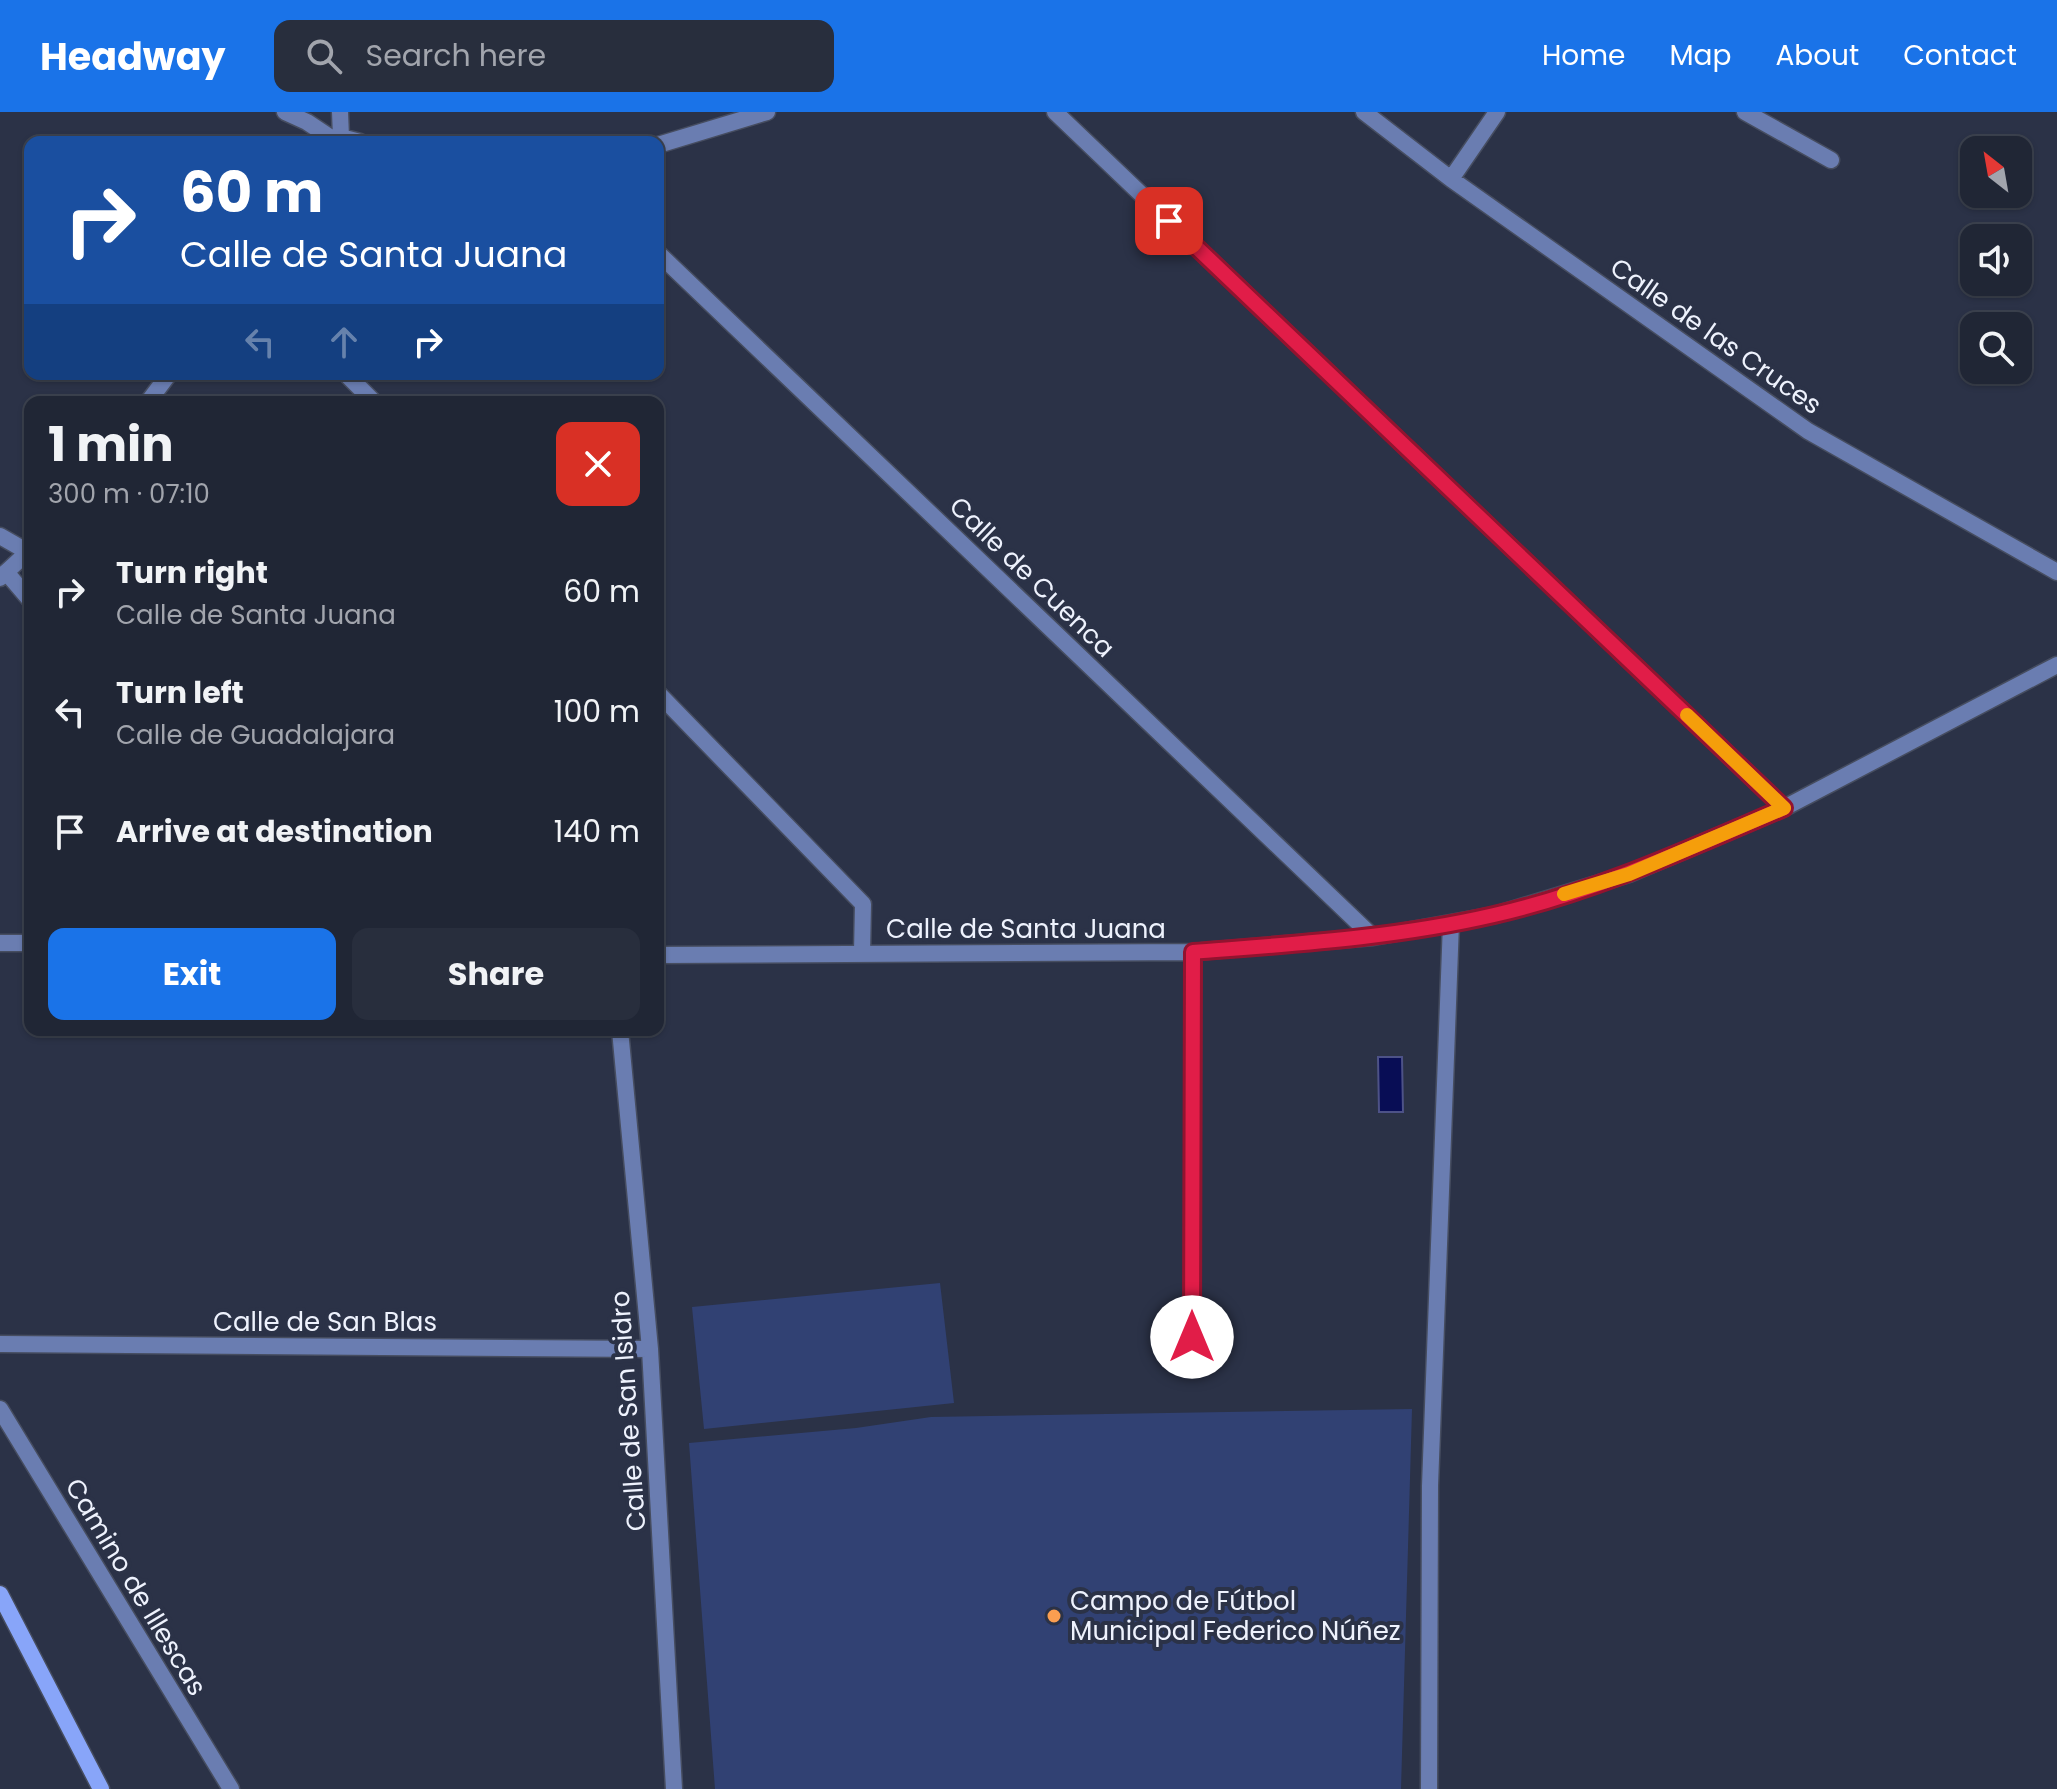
<!DOCTYPE html>
<html lang="en">
<head>
<meta charset="utf-8">
<style>
	:root { --surface:#202635; --page:#282e3d; --text:#f1f3f6; --muted:#a2a5ad; --line:#3d4350; --accent:#1a73e8 }
	body { margin:0; font-family:Poppins,sans-serif; background:var(--page); color:var(--text); height:100vh; display:flex; flex-direction:column; font-size:30px; white-space:nowrap }
	* { box-sizing:border-box; margin:0 }
	p { font-size:26px; color:var(--muted) }
	.icon { flex:none; width:44px; height:44px; fill:none; stroke:currentColor; stroke-width:2; stroke-linecap:round; stroke-linejoin:round }
	.map { position:relative; flex:1; overflow:hidden }
	.details { position:absolute; left:24px; top:284px; width:640px; height:640px; display:flex; flex-direction:column; background:var(--surface); border-radius:16px; box-shadow:0 2px 6px #0004,0 0 0 2px var(--line) }
	.details>* { flex:none }
	.top-card { position:absolute; left:24px; top:24px; width:640px; height:244px; border-radius:16px; box-shadow:0 2px 6px #0004,0 0 0 2px var(--line); background:#1a4fa0; color:#fff; overflow:hidden }
	.needle { width:52px; rotate:329deg }
	.buttons { position:absolute; left:1960px; top:24px; display:grid; gap:16px }
	.buttons a { display:grid; place-items:center; width:72px; height:72px; border-radius:16px; background:var(--surface); box-shadow:0 2px 6px #0004,0 0 0 2px var(--line); font-size:40px }
	.pin { position:absolute; display:grid; place-items:center; width:68px; height:68px; color:#fff; margin:-34px; border-radius:16px; box-shadow:0 4px 12px #0006 }
	.me { position:absolute; width:88px; margin:-44px; rotate:0deg; stroke-linejoin:round; filter:drop-shadow(0 0 6px #0008) }
	.turn { display:flex; align-items:center; gap:28px; height:168px; padding:0 24px; font-size:36px }
	.turn .icon { width:104px; height:104px; stroke-width:2.5 }
	.turn b { display:block; font-size:56px; line-height:68px }
	.lanes { display:flex; align-items:center; height:76px; padding:0 24px; background:#0003; justify-content:center; gap:40px; direction:ltr }
	.lanes .off { opacity:.35 }
	.round { display:grid; place-items:center; flex:none; width:84px; height:84px; border-radius:16px; background:var(--page) }
	.summary { display:flex; align-items:center; justify-content:space-between; height:136px; padding:0 24px }
	h1 { font-size:48px; font-weight:700; line-height:60px }
	.cta { display:flex; gap:16px; margin-top:auto; padding:16px 24px }
	.cta a { flex:1; height:92px; border-radius:16px; background:var(--accent); color:#fff; font-size:32px; font-weight:700; line-height:92px; text-align:center }
	.cta a+a { background:var(--page); color:var(--text) }
	ul { padding:0; list-style:none }
	li { display:flex; align-items:center; gap:24px; height:120px; padding:0 24px }
	li div { flex:1 }
	li b { display:block; font-size:30px }
	li em { font-style:normal }
	header { display:flex; align-items:center; gap:48px; box-sizing:border-box; height:112px; padding:0 40px; background:var(--accent); color:#fff }
	header strong { font-size:38px }
	nav { display:flex; gap:44px; margin-inline-start:auto; font-size:28px }
	.search { width:560px; height:72px; background:var(--page); display:flex; align-items:center; gap:20px; box-sizing:border-box; padding:0 28px; border-radius:16px; color:var(--muted); font-size:30px }
	.map>svg:first-child { display:block }
	.green { fill:#314173 }
	.water { fill:#080d55; stroke:#4d5287; stroke-width:2 }
	.lines { fill:none; stroke-linecap:round; stroke-linejoin:round }
	.street-casing { stroke:#464d60; stroke-width:19 }
	.secondary-casing { stroke:#464d60; stroke-width:19 }
	.street { stroke:#6a7db1; stroke-width:16 }
	.secondary { stroke:#88a5f9; stroke-width:16 }
	.route-casing { stroke:#92132f; stroke-width:20 }
	.route { stroke:#e11d48; stroke-width:14 }
	.slow { stroke:#f59e0b; stroke-width:14 }
	.poi-dot { fill:#fb9e50; stroke:#2b3247; stroke-width:3 }
	.labels { text-anchor:middle; dominant-baseline:central; stroke-width:8; stroke-linejoin:round; paint-order:stroke }
	.street-label { font-size:26px; fill:#eef2fd; stroke:#2b3247 }
	.poi-label { font-size:26px; fill:#eef2fd; stroke:#2b3247; text-anchor:start }
</style>
</head>
<body>
<header>
<strong>Headway</strong>
<div class="search"><svg class="icon" aria-label="search" viewBox="0 0 24 24"><circle cx="10" cy="10" r="6"/><path d="M15 15l6 6"/></svg>Search here</div>
<nav><a>Home</a><a>Map</a><a>About</a><a>Contact</a></nav>
</header>
<div class="map">
<svg width="2057" height="1677" viewBox="0 0 2057 1677">
	<rect width="100%" height="100%" fill="#2b3247"/>
	<path class="green" d="M 940,1171 L 954,1291 L 704,1317 L 692,1195 Z
		M 1412,1297 L 1401,1677 L 715,1677 L 689,1331 L 856,1316 L 931,1305 Z"/>
	<path class="water" d="M 1378,945 L 1402,945 L 1403,1000 L 1379,1000 Z"/>
	<g class="lines">
		<defs>
			<path id="street" d="M 285,0 L 307,10 L 334,28
				M 340,0 L 341,25
				M 1055,0 L 1784,696
				M 1364,0 L 1451,67 L 1808,319 L 2057,460
				M 1745,0 L 1831,48
				M 332,30 L 341,25 L 360,30
				M 658,33 L 767,0
				M 1451,67 L 1497,0
				M 658,141 L 1373,825
				M 346,262 L 374,290
				M 148,290 L 169,262
				M 0,424 L 28,440
				M 6,460 L 30,488
				M 0,466 L 30,438
				M 658,581 L 863,792 L 862,841
				M 0,831 L 30,831
				M 658,843 L 1193,840 L 1373,825 L 1495,803 L 1629,762 L 1784,696 L 2057,553
				M 620,918 L 650,1237 L 674,1677
				M 1192,1225 L 1193,840
				M 0,1232 L 650,1237
				M 0,1297 L 231,1677
				M 1429,1677 L 1430,1374 L 1451,811"/>
			<path id="secondary" d="M 0,1482 L 101,1677"/>
		</defs>
		<use href="#street" class="street-casing"/>
		<use href="#secondary" class="secondary-casing"/>
		<use href="#street" class="street"/>
		<use href="#secondary" class="secondary"/>
	</g>
	<g class="lines">
		<defs>
			<path id="route" d="M 1169,109 L 1784,696 C 1690,736 1595,780 1494,803 C 1395,826 1293,832 1193,840 L 1192,1225"/>
		</defs>
		<use href="#route" class="route-casing"/>
		<use href="#route" class="route"/>
		<path class="slow" d="M 1564,782 L 1629,762 L 1784,696 L 1687,603"/>
	</g>
	<circle class="poi-dot" cx="1054" cy="1504" r="8"/>
	<g class="labels">
		<g class="street-label">
			<text transform="translate(1716 224) rotate(35)">Calle de las Cruces</text>
			<text transform="translate(1032 465) rotate(44)">Calle de Cuenca</text>
			<text x="1026" y="817">Calle de Santa Juana</text>
			<text x="325" y="1210">Calle de San Blas</text>
			<text transform="translate(628 1299) rotate(-94)">Calle de San Isidro</text>
			<text transform="translate(136 1475) rotate(59)">Camino de Illescas</text>
		</g>
		<g class="poi-label">
			<text x="1070" y="1489">Campo de Fútbol<tspan x="1070" dy="30">Municipal Federico Núñez</tspan></text>
		</g>
	</g>
</svg>
<div class="buttons">
<a><svg class="needle" viewBox="-14 -14 28 28"><path d="M0-13l5 13h-10z" fill="#e53935"/><path d="M0 13l5-13h-10z" fill="#a2a5ad"/></svg></a>
<a><svg class="icon" aria-label="sound" viewBox="0 0 24 24"><path d="M4 9h4l5-4v14l-5-4H4zM17 9q2 3 0 6"/></svg></a>
<a><svg class="icon" aria-label="search" viewBox="0 0 24 24"><circle cx="10" cy="10" r="6"/><path d="M15 15l6 6"/></svg></a>
</div>
<div class="pin" style="left:1169px;top:109px;background:#d93025"><svg class="icon" aria-label="arrive" viewBox="0 0 24 24"><path d="M6 21V4h12l-3 4 3 4H6"/></svg></div>
<svg class="me" style="left:1192px;top:1225px" viewBox="-20 -20 40 40"><circle r="19" fill="#fff"/><path d="M0-13L10 11 0 6-10 11z" fill="#e11d48"/></svg>
<div class="top-card">
<div class="turn"><svg class="icon" aria-label="right" viewBox="0 0 24 24"><path d="M7 20v-9h11M14 6l5 5-5 5"/></svg><div><b>60 m</b>Calle de Santa Juana</div></div>
<div class="lanes"><svg class="icon off" aria-label="left" viewBox="0 0 24 24"><path d="M17 20v-9H6M10 6l-5 5 5 5"/></svg><svg class="icon off" aria-label="ahead" viewBox="0 0 24 24"><path d="M12 20V5M6 11l6-6 6 6"/></svg><svg class="icon" aria-label="right" viewBox="0 0 24 24"><path d="M7 20v-9h11M14 6l5 5-5 5"/></svg></div>
</div>
<section class="details">
<div class="summary"><div><h1>1 min</h1><p>300 m · 07:10</p></div><a class="round" style="background:#d93025;color:#fff"><svg class="icon" aria-label="close" viewBox="0 0 24 24"><path d="M6 6l12 12M18 6L6 18"/></svg></a></div>
<ul>
<li><svg class="icon" aria-label="right" viewBox="0 0 24 24"><path d="M7 20v-9h11M14 6l5 5-5 5"/></svg><div><b>Turn right</b><p>Calle de Santa Juana</p></div><em>60 m</em></li>
<li><svg class="icon" aria-label="left" viewBox="0 0 24 24"><path d="M17 20v-9H6M10 6l-5 5 5 5"/></svg><div><b>Turn left</b><p>Calle de Guadalajara</p></div><em>100 m</em></li>
<li><svg class="icon" aria-label="arrive" viewBox="0 0 24 24"><path d="M6 21V4h12l-3 4 3 4H6"/></svg><div><b>Arrive at destination</b></div><em>140 m</em></li>
</ul>
<div class="cta"><a>Exit</a><a>Share</a></div>
</section>
</div>
</body>
</html>
